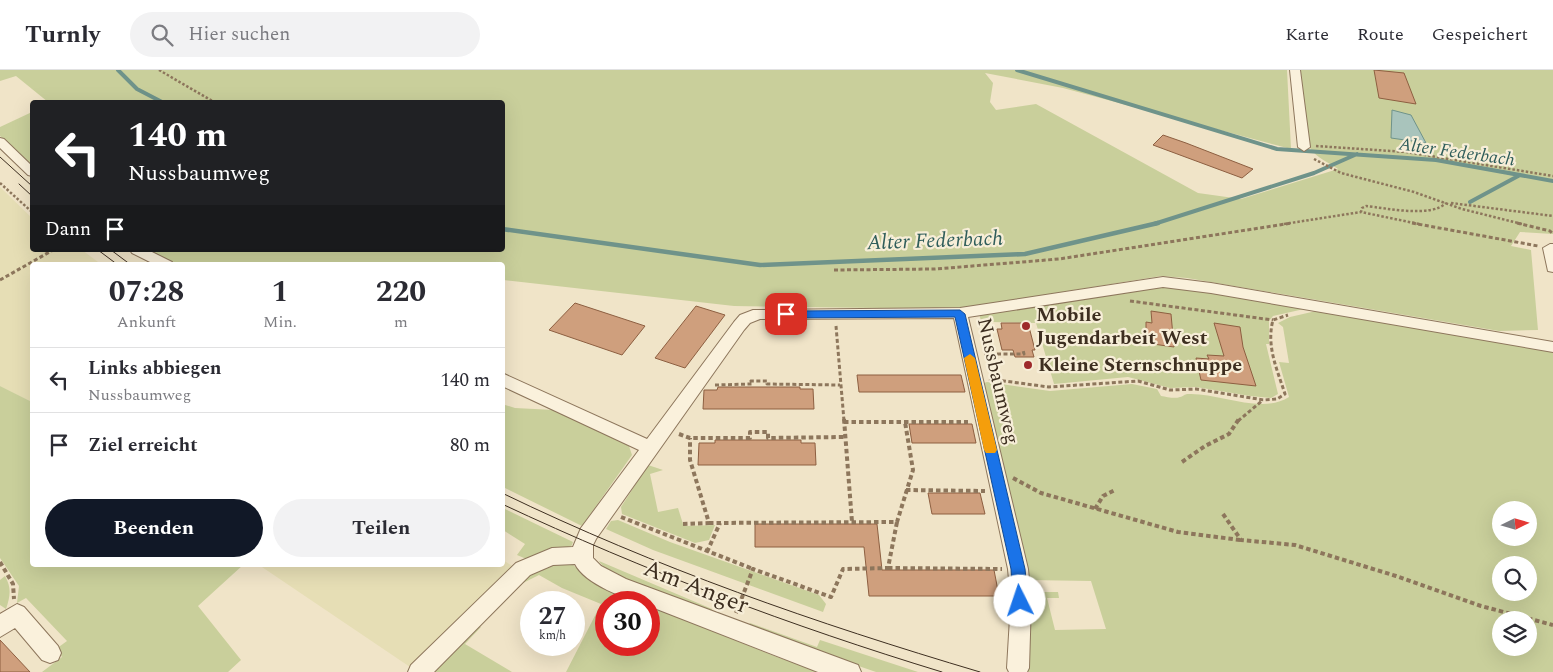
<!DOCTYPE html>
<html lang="de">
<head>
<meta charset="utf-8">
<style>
	:root { --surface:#fff; --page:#f2f2f3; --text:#2b2b33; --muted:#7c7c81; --line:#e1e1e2; --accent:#111827 }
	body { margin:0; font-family:Spectral,serif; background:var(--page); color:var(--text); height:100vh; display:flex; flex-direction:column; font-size:19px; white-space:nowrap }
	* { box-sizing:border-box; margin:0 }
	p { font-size:16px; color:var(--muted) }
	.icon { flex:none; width:28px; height:28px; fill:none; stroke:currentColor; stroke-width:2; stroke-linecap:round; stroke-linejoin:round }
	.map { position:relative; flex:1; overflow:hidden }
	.details { position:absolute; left:30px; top:192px; width:475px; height:305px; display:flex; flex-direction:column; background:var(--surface); border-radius:5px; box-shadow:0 5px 20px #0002 }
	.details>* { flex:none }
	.guide { position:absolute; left:30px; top:30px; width:475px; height:152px; border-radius:5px; box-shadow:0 5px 20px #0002; background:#202124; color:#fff; overflow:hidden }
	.needle { width:32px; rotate:85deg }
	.fabs { position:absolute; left:1492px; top:431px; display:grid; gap:10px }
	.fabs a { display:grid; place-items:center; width:45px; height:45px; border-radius:50%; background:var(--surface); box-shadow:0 5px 20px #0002; font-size:25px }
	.speed { position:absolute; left:520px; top:521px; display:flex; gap:10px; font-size:25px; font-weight:700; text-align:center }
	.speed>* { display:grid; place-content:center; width:65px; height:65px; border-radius:50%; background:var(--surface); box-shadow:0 5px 20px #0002; line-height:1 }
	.speed small { font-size:12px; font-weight:400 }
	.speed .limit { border:8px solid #d22; background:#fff; color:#111 }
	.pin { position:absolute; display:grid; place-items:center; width:42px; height:42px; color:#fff; margin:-21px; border-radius:10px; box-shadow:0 2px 8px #0006 }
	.me { position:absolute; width:55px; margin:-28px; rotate:356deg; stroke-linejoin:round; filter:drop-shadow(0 0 4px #0008) }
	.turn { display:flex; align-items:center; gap:18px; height:105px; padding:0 15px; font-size:22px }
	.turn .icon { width:65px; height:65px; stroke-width:2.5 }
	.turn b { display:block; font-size:35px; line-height:42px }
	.then { display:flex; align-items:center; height:48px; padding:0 15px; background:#0003; gap:10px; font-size:19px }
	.eta { display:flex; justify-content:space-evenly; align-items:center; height:85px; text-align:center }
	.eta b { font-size:30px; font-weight:700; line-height:35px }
	.cta { display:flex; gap:10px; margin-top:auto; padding:10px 15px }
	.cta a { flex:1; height:58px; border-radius:30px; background:var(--accent); color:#fff; font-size:20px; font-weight:700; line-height:58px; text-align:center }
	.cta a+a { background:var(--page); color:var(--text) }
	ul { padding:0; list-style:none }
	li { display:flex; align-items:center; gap:15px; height:65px; padding:0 15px; border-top:1px solid var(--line) }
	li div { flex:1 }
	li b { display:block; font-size:19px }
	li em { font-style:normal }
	header { display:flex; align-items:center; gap:30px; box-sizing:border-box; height:70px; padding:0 25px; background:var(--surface); border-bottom:1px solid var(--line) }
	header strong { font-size:24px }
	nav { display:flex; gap:28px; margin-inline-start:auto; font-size:18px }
	.search { width:350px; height:45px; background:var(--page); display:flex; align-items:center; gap:12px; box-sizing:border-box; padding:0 18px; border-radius:28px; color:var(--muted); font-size:19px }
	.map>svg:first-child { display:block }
	.farmland { fill:#e6deb5 }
	.green { fill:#c9cf9b; fill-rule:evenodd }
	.water { fill:#a9c4bc; stroke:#6f938a }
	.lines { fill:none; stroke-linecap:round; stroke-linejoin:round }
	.stream-far1 { stroke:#6f938a; stroke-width:4 }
	.stream { stroke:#6f938a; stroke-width:4.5 }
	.building { fill:#cf9f7d; stroke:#8d5f41 }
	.minor-casing { stroke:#8d765c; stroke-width:2 }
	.path-far2 { stroke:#8d765c; stroke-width:2.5; stroke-dasharray:2.5 2; stroke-linecap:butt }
	.path-far1 { stroke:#8d765c; stroke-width:3; stroke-dasharray:4 2.5; stroke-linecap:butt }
	.path { stroke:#8d765c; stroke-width:4; stroke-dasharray:4.5 3; stroke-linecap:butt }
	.minor { fill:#faf1dc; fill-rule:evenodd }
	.tram { stroke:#3d2e20; stroke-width:1 }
	.route { fill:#1a73e8; stroke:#114b97 }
	.slow { fill:#f59e0b }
	.poi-dot { fill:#9e2a2b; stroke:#f7eed8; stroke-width:2 }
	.labels { text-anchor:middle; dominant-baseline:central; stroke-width:4.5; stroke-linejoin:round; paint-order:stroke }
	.far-water-label { font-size:18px; font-style:italic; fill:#2f5d5a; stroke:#f7eed8 }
	.poi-label { font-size:20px; font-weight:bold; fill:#3d2e20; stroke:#f7eed8; text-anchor:start }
	.street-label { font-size:20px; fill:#3d2e20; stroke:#f7eed8 }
	.water-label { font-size:21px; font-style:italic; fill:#2f5d5a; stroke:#f7eed8 }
	.near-street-label { font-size:24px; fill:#3d2e20; stroke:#f7eed8 }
</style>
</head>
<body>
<header>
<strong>Turnly</strong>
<div class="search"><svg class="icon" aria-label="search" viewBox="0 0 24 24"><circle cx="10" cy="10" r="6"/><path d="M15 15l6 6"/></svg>Hier suchen</div>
<nav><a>Karte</a><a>Route</a><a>Gespeichert</a></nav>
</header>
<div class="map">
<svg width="1553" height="602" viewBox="0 0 1553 602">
	<rect width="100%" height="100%" fill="#f0e4c8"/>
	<path class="farmland" d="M 0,117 L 32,148 L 32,180 L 82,180 L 102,195 L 32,195 L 32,332 L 0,316 Z
		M 503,490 L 514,497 L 413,599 L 259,495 L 502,495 Z"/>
	<path class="green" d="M 0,0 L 1287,0 L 1291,79 L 1063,18 L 985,3 L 993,13 L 990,32 L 996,40 L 1036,34 L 1198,123 L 1241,129 L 1338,99 C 1329,93 1317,88 1310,78 C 1301,64 1301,18 1299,0 L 1553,0 L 1553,164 L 1520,162 L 1511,176 L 1531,180 L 1538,260 L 1499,261 L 1187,208 L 1161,206 L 958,239 L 734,236 L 503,210 L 502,195 L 180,195 L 147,180 L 502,180 L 502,32 L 48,32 L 16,6 L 0,11 Z
		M 32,42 L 32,96 L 0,66 L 0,57 Z
		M 1163,214 L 1304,239 L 1273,246 L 1269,251 L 1269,274 L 1266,274 L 1278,324 L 1271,328 L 1250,326 L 1196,317 L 1170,318 L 1128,307 L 1054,314 L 1036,253 L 991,252 L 992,259 L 983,259 L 979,243 Z
		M 1316,241 L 1553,281 L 1553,602 L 1027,602 L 1031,522 L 1058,522 L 1059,528 L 1047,528 L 1055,560 L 1106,559 L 1091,511 L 1028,510 L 984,313 L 987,312 L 1050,321 L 1132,314 L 1157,319 L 1161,326 C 1167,327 1175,329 1180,327 C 1184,326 1183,325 1187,324 C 1218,322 1261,345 1289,327 L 1279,292 L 1289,293 L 1283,257 L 1278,253 L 1290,247 ZM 1501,440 L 1529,440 L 1529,468 L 1501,468 ZM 1501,495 L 1529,495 L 1529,522 L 1501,522 ZM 1501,550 L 1529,550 L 1529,578 L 1501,578 Z
		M 0,316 L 32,332 L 32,495 L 243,495 L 198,536 L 241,590 L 228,602 L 42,602 L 62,587 L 56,579 L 67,571 L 26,528 L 17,533 L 19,516 L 0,488 Z
		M 502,334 L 515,338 L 554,340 L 629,376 L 632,385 L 582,456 L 503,417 Z
		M 648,395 L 663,400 L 650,404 L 658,442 L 678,438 L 683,454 L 687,456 L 715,455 L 709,470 L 695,473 L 622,444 L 621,437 Z
		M 503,438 L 573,472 L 571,477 L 531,491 L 517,485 L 525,474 L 503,460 Z
		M 618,450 L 670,472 L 819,525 L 826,534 L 823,542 L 653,480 L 606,459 L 611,451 Z
		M 599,491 L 712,539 L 710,544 C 691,536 605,506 599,491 Z
		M 548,494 L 572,494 L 589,509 L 605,518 L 639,532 L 606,532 L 606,575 L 649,575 L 649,536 L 777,587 L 820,602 L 566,602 L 601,534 L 562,518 L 539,505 L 521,514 L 506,529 L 521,508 Z
		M 5,506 C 12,518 10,527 6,539 L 0,535 L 0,510 Z
		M 750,553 L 817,577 L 820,570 L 918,602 L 876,602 L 748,558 Z
		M 476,555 L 481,557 L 465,574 L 512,602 L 430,602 Z"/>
	<path class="water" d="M 1392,40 L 1411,45 L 1426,73 L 1391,68 Z"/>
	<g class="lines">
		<path class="stream-far1" d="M 118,0 L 137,19 L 162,32
			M 1017,0 L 1277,79 L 1436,90 L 1553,111
			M 1470,132 L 1520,105
			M 1154,154 L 1314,103 L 1357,84"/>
		<path class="stream" d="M 502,159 L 760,195 L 1025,184 L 1158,153"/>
	</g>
	<path class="building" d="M 1374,0 L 1404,3 L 1416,34 L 1379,28 Z
		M 1163,65 L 1186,73 L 1253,99 L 1242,108 L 1153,75 Z
		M 575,233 L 645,256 L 622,285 L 549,260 Z
		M 696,236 L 725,245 L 685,298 L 655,288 Z
		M 1151,241 L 1171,244 L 1174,277 L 1146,273 L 1146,252 L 1152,253 Z
		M 1001,253 L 1028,253 L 1035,280 L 1032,280 L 1034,287 L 1015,287 L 1013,280 L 1002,280 L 997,259 L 1002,259 Z
		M 1214,253 L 1240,257 L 1243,277 L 1256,316 L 1201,310 L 1196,288 L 1209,289 L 1207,285 L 1224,286 Z
		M 857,305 L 961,305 L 965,322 L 859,322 Z
		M 718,317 L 800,317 L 800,319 L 813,319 L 814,339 L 703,339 L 704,320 L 717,320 Z
		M 909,354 L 972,354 L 976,373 L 912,373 Z
		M 715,370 L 801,370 L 801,373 L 815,373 L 816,395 L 698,395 L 699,373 L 715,373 Z
		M 928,423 L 980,423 L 985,444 L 932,444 Z
		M 755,454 L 877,454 L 882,500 L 994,500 L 999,526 L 869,526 L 864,477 L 755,477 Z
		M 0,570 L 30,602 L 0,602 Z"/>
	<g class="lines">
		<defs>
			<path id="minor" d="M 1290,0 L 1300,0 L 1310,77 L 1304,81 L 1298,77 Z
				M 0,68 L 4,69 L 32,96 L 32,106 L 28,105 L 0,78 Z
				M 1550,174 L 1553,174 L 1553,202 L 1548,201 L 1543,178 Z
				M 130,180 L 148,180 L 172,192 L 174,195 L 156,195 L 132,183 Z
				M 1163,207 L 1211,213 L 1553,272 L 1553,282 L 1211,223 L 1163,217 L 968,247 L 1028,499 L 1031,531 L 1029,598 L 1027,602 L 1009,602 L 1007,598 L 1011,531 L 1008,499 L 954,248 L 760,249 L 750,253 L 744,260 L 596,469 L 593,475 L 593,488 L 601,496 L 626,509 L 858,595 L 861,602 L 818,602 L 649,536 L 649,532 C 628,532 584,513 575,494 L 553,495 L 530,505 L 434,602 L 408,602 L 411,595 L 516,493 L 552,478 L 573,477 L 581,458 L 639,380 L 502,316 L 502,303 L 647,369 L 734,252 L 740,245 L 753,240 L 960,238 Z
				M 17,534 L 24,537 L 58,576 L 61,583 L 58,590 L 50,593 L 42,590 L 15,558 L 0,567 L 0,544 Z"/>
		</defs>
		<use href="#minor" class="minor-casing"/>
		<path class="path-far2" d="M 159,0 L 214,32
			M 1316,76 L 1406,82 L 1553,106
			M 1314,89 L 1341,103 L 1414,122 L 1462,139 L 1522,154
			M 0,113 L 32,142
			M 1451,133 L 1553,146
			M 1284,154 L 1361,142
			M 1419,154 L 1361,142 L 1362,138 L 1366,136 C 1386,138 1431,148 1446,133"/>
		<path class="path-far1" d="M 1412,153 L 1538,176
			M 1517,153 L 1550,161 L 1553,164
			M 834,200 L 935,199 L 1059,189 L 1292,153
			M 0,210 L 53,180
			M 1130,231 L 1273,250
			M 836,256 L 844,351
			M 984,284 L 1024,284 L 1023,280
			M 989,309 L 1049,317 L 1138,311 L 1170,320 L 1196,319 L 1264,330 L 1277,329 L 1285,324 C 1277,299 1266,276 1273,250 L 1288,245
			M 715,315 L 752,314 L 751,311 L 767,311 L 767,314 L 840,315
			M 1238,351 L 1263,330"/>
		<path class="path" d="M 844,349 L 852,452
			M 844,352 L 968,352
			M 679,364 L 690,368 L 750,368 L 750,362 L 768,362 L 768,368 L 845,367
			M 1182,392 L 1205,376 L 1229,364 L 1239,349
			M 1013,408 L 1041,423 L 1178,462 L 1240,470
			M 906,420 L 985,421
			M 1095,439 L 1103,426 L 1115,420
			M 1223,444 L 1241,470 L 1295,475 L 1396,506 L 1481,536 L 1553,555
			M 621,447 L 753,499
			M 709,453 L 897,452 L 913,400 L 905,352
			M 683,454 L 709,453 L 690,390 L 690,368
			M 707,482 L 720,453
			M 0,492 L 13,514 L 14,529
			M 888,498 L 1002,499
			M 736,543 L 753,499 L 831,527 L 843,499 L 888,498 L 897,452"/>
		<use href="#minor" class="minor"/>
		<path class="tram" d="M 0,87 L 32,116
			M 19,114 L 32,126
			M 98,180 L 118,195
			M 111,180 L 131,195
			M 502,423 C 657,498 815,553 980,602
			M 502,434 C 645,501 791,556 942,602"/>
	</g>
	<path class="route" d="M 960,240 L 965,244 L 1025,499 L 1028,531 L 1026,535 L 1020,537 L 1015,535 L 1013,531 L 1011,499 L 955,247 L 786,248 L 781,244 L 786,241 Z"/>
	<path class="slow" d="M 970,284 L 975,288 L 997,380 L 995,383 L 986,383 L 984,380 L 964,288 Z"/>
	<g class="poi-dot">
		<circle cx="1026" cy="256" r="5"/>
		<circle cx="1028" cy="295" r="5"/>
	</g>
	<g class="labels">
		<g class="far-water-label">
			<text transform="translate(1457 82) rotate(8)">Alter Federbach</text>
		</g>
		<g class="poi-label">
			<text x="1036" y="245">Mobile<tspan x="1036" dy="23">Jugendarbeit West</tspan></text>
			<text x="1038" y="295">Kleine Sternschnuppe</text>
		</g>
		<g class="street-label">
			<text transform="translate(998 311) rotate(77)">Nussbaumweg</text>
		</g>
		<g class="water-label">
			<text transform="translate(935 171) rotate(-2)">Alter Federbach</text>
		</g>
		<g class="near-street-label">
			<text transform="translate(696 517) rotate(21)">Am Anger</text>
		</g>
	</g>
</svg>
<div class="fabs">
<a><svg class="needle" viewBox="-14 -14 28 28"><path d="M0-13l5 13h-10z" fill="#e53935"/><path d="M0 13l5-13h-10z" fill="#7c7c81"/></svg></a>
<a><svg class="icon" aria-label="search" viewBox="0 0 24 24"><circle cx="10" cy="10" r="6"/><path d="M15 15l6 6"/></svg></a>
<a><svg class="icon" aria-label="layers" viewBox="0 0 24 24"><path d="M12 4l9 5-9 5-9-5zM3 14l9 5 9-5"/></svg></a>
</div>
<div class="speed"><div>27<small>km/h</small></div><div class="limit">30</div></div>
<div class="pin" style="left:786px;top:244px;background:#d93025"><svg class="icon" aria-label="arrive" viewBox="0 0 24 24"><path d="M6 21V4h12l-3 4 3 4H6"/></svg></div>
<svg class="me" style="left:1020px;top:531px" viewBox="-20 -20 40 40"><circle r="19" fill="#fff"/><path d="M0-13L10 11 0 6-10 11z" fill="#1a73e8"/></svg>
<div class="guide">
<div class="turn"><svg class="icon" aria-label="left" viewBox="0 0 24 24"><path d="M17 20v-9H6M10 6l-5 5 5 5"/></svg><div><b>140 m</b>Nussbaumweg</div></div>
<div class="then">Dann<svg class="icon" aria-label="arrive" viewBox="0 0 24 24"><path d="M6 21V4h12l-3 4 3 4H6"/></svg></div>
</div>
<section class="details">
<div class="eta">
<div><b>07:28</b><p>Ankunft</p></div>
<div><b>1</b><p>Min.</p></div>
<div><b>220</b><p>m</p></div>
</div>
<ul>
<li><svg class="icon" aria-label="left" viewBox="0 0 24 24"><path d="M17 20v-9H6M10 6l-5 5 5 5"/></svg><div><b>Links abbiegen</b><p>Nussbaumweg</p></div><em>140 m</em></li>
<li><svg class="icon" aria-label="arrive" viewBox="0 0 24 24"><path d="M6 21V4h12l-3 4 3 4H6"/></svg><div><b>Ziel erreicht</b></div><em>80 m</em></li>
</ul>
<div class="cta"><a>Beenden</a><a>Teilen</a></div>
</section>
</div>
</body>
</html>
